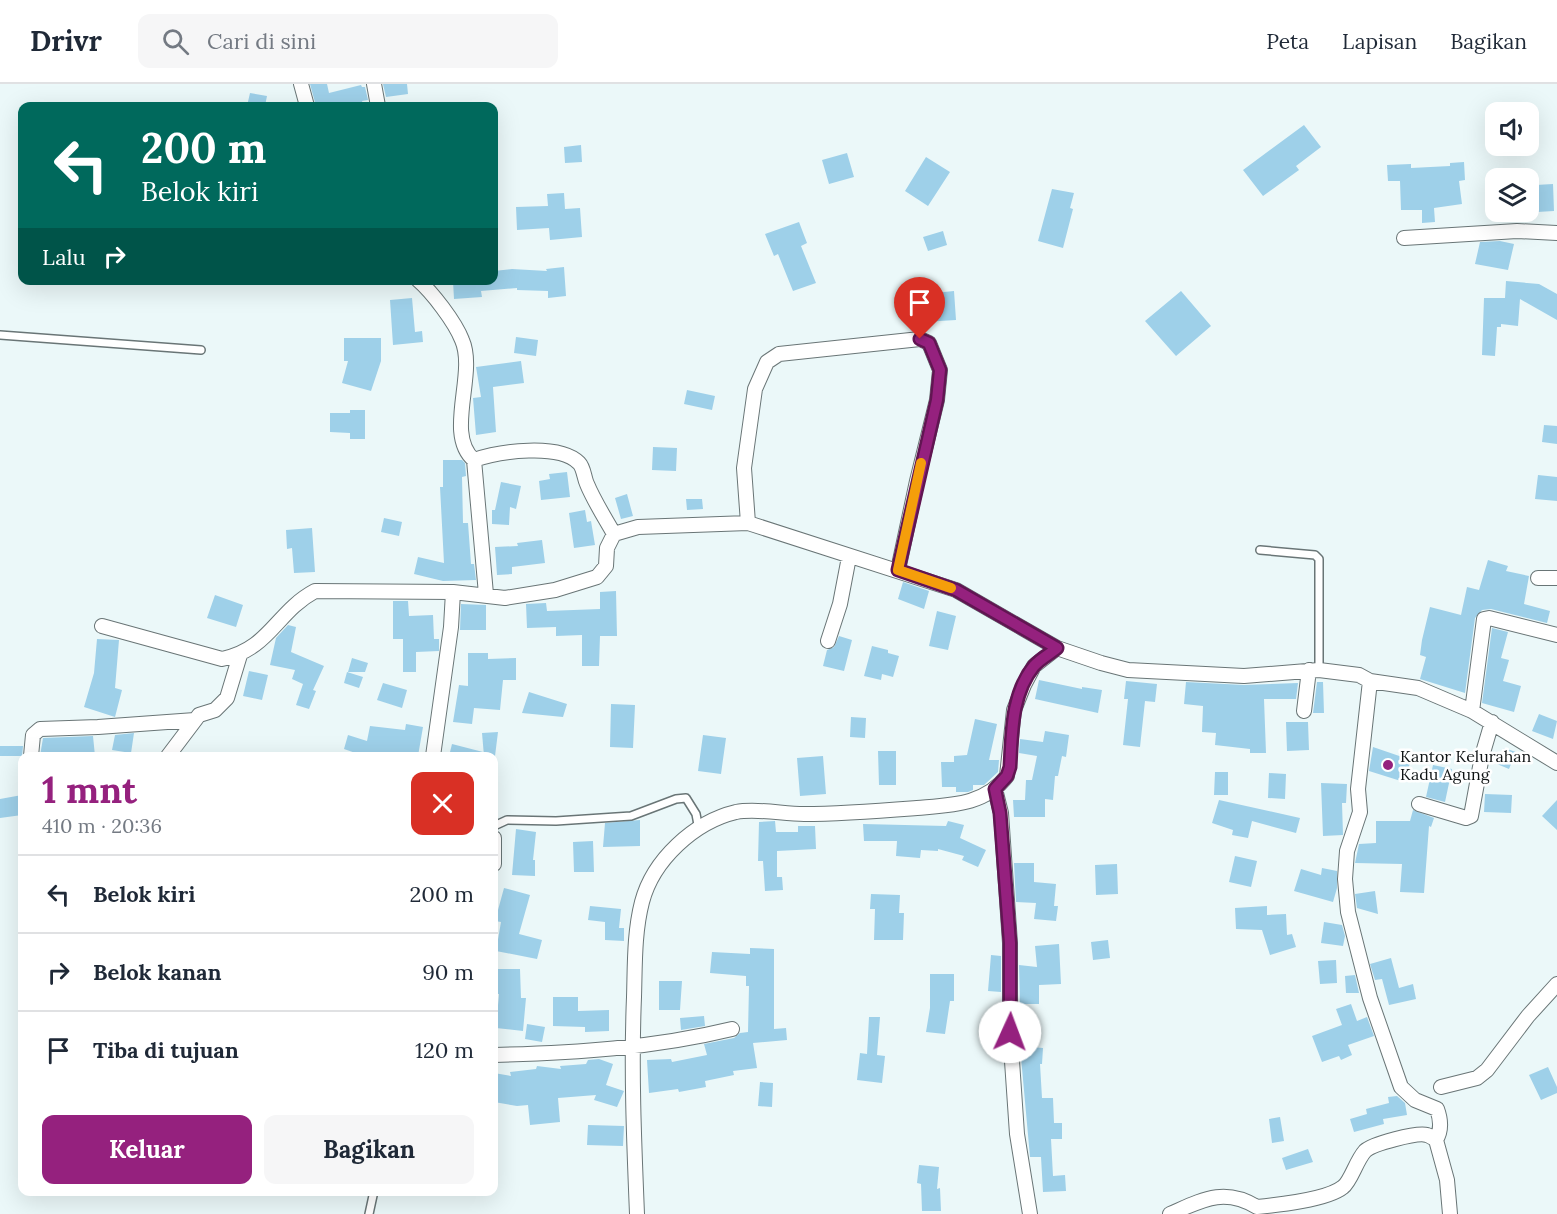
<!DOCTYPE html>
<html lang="id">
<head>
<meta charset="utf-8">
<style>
	:root { --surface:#fff; --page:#f6f6f7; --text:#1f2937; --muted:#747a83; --line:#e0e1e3; --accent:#95217e }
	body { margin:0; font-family:Lora,serif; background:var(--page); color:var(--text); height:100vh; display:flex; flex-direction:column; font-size:22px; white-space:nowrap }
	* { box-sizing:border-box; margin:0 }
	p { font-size:20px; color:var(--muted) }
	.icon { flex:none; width:33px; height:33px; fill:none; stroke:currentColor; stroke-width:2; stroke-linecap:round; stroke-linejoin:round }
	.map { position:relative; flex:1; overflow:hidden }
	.side { position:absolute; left:18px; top:668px; width:480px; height:444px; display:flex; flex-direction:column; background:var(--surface); border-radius:12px; box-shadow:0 6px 24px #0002 }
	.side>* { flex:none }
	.top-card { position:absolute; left:18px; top:18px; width:480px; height:183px; border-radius:12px; box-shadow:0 6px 24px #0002; background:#00695c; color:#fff; overflow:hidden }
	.tools { position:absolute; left:1485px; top:18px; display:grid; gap:12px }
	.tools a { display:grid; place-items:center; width:54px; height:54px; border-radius:12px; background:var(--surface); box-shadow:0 6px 24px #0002; font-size:30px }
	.pin { position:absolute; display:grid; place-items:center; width:51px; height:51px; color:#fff; margin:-62px -26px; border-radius:50% 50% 50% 0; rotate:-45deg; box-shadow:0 0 6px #0007 }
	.pin .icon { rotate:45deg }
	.me { position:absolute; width:66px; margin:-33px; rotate:2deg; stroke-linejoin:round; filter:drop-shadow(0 0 4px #0008) }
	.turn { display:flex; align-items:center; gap:21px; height:126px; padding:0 24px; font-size:27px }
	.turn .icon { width:78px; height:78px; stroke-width:2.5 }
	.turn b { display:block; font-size:42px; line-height:51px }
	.then { display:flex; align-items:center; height:57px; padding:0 24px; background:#0003; gap:12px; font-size:22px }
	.round { display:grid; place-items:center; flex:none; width:63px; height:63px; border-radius:12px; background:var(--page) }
	.summary { display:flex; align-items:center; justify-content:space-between; height:102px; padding:0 24px }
	h1 { font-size:36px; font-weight:800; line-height:45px; color:var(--accent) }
	.action { display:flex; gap:12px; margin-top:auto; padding:12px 24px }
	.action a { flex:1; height:69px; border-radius:12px; background:var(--accent); color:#fff; font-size:24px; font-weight:800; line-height:69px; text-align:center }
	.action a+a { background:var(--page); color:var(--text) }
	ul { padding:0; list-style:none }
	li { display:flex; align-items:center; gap:18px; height:78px; padding:0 24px; border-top:2px solid var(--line) }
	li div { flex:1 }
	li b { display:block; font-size:22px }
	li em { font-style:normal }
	header { display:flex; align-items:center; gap:36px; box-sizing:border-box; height:84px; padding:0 30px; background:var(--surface); border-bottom:2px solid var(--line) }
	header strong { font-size:28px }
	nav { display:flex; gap:33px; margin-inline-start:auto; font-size:21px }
	.search { width:420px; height:54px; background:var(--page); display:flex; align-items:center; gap:15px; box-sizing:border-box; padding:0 21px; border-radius:12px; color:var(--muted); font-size:22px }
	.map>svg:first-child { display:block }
	.building { fill:#9ed0e9 }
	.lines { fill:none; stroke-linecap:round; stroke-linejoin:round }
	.service-casing { stroke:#697576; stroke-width:10 }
	.minor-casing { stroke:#697576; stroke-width:16 }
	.service { stroke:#fff; stroke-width:7 }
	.minor { stroke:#fff; stroke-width:14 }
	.route-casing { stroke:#611552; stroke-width:15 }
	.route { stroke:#95217e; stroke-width:10 }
	.slow { stroke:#f59e0b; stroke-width:10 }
	.poi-dot { fill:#95217e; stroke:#fff; stroke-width:2 }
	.labels { text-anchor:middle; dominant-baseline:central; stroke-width:5; stroke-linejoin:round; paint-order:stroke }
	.poi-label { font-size:16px; fill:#0e1213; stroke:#fff; text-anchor:start }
</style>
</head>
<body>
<header>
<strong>Drivr</strong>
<div class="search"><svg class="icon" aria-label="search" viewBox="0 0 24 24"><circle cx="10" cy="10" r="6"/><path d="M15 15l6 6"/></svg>Cari di sini</div>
<nav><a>Peta</a><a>Lapisan</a><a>Bagikan</a></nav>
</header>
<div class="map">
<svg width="1557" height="1130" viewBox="0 0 1557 1130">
	<rect width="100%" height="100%" fill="#ebf8f9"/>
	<path class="building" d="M 310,0 L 327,0 L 329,9 L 361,1 L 362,3 L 365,3 L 368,16 L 362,17 L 364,22 L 316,22 Z
		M 383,0 L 407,0 L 408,10 L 386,13 Z
		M 250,9 L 267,12 L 265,22 L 247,22 Z
		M 1304,41 L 1321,63 L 1296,82 L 1299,86 L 1263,112 L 1243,86 Z
		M 581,61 L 582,78 L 565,79 L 564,63 Z
		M 847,69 L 854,93 L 829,100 L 822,76 Z
		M 926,73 L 950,88 L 928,122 L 905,107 Z
		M 1464,78 L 1465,96 L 1459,97 L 1462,120 L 1434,124 L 1435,138 L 1422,139 L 1422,126 L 1401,126 L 1400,97 L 1388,97 L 1387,81 L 1411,80 L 1411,84 L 1450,82 L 1450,79 Z
		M 1553,100 L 1554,127 L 1537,128 L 1536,101 Z
		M 1052,105 L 1074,109 L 1070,124 L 1073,125 L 1063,164 L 1038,157 Z
		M 564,109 L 565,125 L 580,124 L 582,153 L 550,156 L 549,144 L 517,146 L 516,123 L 548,122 L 547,110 Z
		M 799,138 L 807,159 L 801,162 L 816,199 L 793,207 L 778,170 L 774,172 L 765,150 Z
		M 943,147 L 947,161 L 928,167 L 923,153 Z
		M 1500,157 L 1514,160 L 1508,186 L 1475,180 L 1480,158 Z
		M 564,183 L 566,212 L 548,214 L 548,207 L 517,206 L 517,204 L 481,207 L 482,213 L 454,215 L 453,197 L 494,196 L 494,187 L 512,185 L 547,187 L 546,185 Z
		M 1506,197 L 1539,200 L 1557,210 L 1557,236 L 1520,215 L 1518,242 L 1501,240 L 1501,243 L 1497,243 L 1495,272 L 1482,271 L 1484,214 L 1505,214 Z
		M 934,205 L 934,209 L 954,207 L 956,236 L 907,239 L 906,206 Z
		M 1181,207 L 1211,242 L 1176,272 L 1145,237 Z
		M 412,214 L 415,248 L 422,247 L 423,258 L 393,261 L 390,216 Z
		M 516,253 L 538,256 L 536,272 L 514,269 Z
		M 344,254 L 381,254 L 381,277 L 371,307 L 342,299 L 348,277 L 344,277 Z
		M 521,277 L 524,299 L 493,303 L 496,348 L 476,351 L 473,314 L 481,313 L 476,283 Z
		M 687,306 L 715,312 L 712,326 L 684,320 Z
		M 350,326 L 365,326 L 365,355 L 350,355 L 350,349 L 330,348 L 330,329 L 350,329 Z
		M 1544,341 L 1557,342 L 1557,360 L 1542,358 Z
		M 653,363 L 677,364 L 676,387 L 652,386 Z
		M 443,376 L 462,376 L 465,379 L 466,392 L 462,393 L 463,439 L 468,439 L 471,480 L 474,480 L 476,496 L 443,497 L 414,490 L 418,473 L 444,479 L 440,403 L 443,403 Z
		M 567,388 L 570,413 L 541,416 L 539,397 L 550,395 L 549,390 Z
		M 1538,391 L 1557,393 L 1557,417 L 1535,415 Z
		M 501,398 L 521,402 L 516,425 L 510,423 L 509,441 L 492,440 L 492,426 L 495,426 Z
		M 627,410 L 633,432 L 621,435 L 615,414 Z
		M 686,415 L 702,415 L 703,425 L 687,426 Z
		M 585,426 L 587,438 L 591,437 L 595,461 L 574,464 L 569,429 Z
		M 384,434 L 402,438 L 399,452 L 381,448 Z
		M 312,444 L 315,488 L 294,489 L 292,464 L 287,465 L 286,446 Z
		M 542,456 L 545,479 L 512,483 L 512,490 L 497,491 L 495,463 L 518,462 L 517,459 Z
		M 1488,476 L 1508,482 L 1506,487 L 1529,492 L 1524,520 L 1550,527 L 1547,539 L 1491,525 L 1482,526 L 1475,534 L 1465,609 L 1420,595 L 1426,573 L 1420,571 L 1422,556 L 1430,523 L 1461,531 L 1467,503 L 1479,506 Z
		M 903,498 L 929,507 L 924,525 L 898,515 Z
		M 616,507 L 617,552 L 600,552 L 599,582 L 582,582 L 582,551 L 556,552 L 556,543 L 527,544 L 526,520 L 546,519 L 547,527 L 600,525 L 600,508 Z
		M 215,511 L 243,521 L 236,543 L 207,534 Z
		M 393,517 L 408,517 L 409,532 L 433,531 L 434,555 L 439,555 L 439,567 L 416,568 L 416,588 L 403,588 L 403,555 L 393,555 Z
		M 461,520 L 486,521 L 486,546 L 460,546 Z
		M 937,527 L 956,532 L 948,566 L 929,562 Z
		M 288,541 L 296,543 L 291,568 L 324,582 L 313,606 L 316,607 L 309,625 L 296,621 L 303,600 L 292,595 L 295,586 L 270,581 L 276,554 Z
		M 1492,544 L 1508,548 L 1501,574 L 1509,576 L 1503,597 L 1521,602 L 1514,628 L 1482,619 Z
		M 839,552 L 852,556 L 844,587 L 823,582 L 827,566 L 834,563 Z
		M 97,555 L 119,556 L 115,604 L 122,606 L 115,633 L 84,623 L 94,589 Z
		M 872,562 L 888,566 L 888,569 L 899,572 L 893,593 L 882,590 L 881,596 L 864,592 Z
		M 468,569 L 488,569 L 488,575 L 516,574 L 516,596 L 503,596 L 500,626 L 474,624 L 472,640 L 453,638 L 459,601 L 468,602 Z
		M 352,574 L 368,579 L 365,588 L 348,588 Z
		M 249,587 L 268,591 L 262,616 L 243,612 Z
		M 347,588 L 363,593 L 359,604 L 344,599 Z
		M 1039,596 L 1082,605 L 1082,603 L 1102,606 L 1098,629 L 1035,615 Z
		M 1126,597 L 1157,600 L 1155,618 L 1145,617 L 1140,663 L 1123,661 L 1128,615 L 1124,615 Z
		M 1186,598 L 1244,601 L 1298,599 L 1296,615 L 1264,615 L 1266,669 L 1250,669 L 1250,665 L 1215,661 L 1216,649 L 1202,648 L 1203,622 L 1184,620 Z
		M 1317,598 L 1323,598 L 1324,629 L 1313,629 Z
		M 383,599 L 407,606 L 402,624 L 377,616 Z
		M 529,608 L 567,620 L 563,633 L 522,629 Z
		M 611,620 L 635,621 L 633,664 L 610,663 Z
		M 1539,630 L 1557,637 L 1553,655 L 1532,647 Z
		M 851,633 L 866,634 L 865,654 L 850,653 Z
		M 975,635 L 997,640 L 989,676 L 999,676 L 998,688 L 984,701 L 973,701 L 973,706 L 968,708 L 956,708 L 956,703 L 942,703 L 941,678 L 954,678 L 954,672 L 967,671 Z
		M 1286,638 L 1308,638 L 1309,666 L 1287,667 Z
		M 406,640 L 423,643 L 418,672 L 398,668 L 398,672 L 380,670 L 379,672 L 364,672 L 344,665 L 348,651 L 367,657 L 370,642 L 405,646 Z
		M 1045,647 L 1069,651 L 1066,673 L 1062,672 L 1058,692 L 1055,692 L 1053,716 L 1045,715 L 1045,733 L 1014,733 L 1013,716 L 1025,716 L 1026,696 L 1032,696 L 1037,672 L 1019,669 L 1020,655 L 1043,658 Z
		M 498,648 L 495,672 L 484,672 L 482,649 Z
		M 134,649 L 131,669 L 112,666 L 115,651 Z
		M 703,651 L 726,654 L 721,690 L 698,687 Z
		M 93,652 L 95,672 L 40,672 L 43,654 Z
		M 452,660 L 483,668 L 483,672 L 449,672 Z
		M 0,662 L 23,662 L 22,672 L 0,672 Z
		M 1373,663 L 1411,676 L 1404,698 L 1369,687 Z
		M 1504,664 L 1516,668 L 1509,685 L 1497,680 Z
		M 878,667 L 896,667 L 896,701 L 879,701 Z
		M 823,672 L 826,710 L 800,712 L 797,674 Z
		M 1433,681 L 1452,685 L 1445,718 L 1426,713 Z
		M 1215,688 L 1228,688 L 1228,711 L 1214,711 Z
		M 1269,689 L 1286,690 L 1285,715 L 1268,714 Z
		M 1321,699 L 1347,700 L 1346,719 L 1342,719 L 1343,751 L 1323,752 Z
		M 1485,710 L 1512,711 L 1511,729 L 1484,728 Z
		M 22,711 L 22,731 L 0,734 L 0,715 Z
		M 1219,716 L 1300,734 L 1296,749 L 1252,737 L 1248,754 L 1232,751 L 1233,746 L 1212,739 Z
		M 1557,716 L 1557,746 L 1542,732 Z
		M 1413,726 L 1434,734 L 1431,743 L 1429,742 L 1424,809 L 1400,808 L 1402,780 L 1355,779 L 1359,760 L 1376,759 L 1376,737 L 1410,737 Z
		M 640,736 L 640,762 L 603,763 L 605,739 Z
		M 775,737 L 776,748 L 798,748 L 798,742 L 815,742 L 816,765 L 777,767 L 777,793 L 782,793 L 783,806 L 765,807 L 763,777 L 758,777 L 759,738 Z
		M 948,737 L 964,741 L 960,754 L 986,766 L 978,783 L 962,776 L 964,772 L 938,765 L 938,767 L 921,766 L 920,774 L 896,772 L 897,757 L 864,757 L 863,740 L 946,742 Z
		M 516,745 L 536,748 L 533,776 L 535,776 L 535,792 L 512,791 Z
		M 593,757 L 594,788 L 574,788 L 573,758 Z
		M 1235,772 L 1257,777 L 1251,803 L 1229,798 Z
		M 1014,779 L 1034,779 L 1034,798 L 1056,800 L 1054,822 L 1058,822 L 1056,837 L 1034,835 L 1036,819 L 1016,818 Z
		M 1117,780 L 1118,810 L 1096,811 L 1095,781 Z
		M 1322,784 L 1337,787 L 1337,804 L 1333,818 L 1294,807 L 1301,785 L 1321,791 Z
		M 504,804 L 530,811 L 519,850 L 542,856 L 537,875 L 496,867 L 501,838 L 495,837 Z
		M 1375,807 L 1378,830 L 1357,824 L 1355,810 Z
		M 871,810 L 900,811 L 899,829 L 904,829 L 903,856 L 874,856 L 875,825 L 870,825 Z
		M 590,822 L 621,825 L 619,844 L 624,844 L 624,857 L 605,856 L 605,838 L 588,836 Z
		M 1267,822 L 1267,831 L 1286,830 L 1287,851 L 1292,850 L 1296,863 L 1270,871 L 1262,846 L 1236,845 L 1235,824 Z
		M 1324,838 L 1342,841 L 1345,852 L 1343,862 L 1321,859 Z
		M 1108,856 L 1110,874 L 1093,876 L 1091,858 Z
		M 1059,860 L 1061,900 L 1039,901 L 1039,920 L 1020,920 L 1019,881 L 1037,883 L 1035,862 Z
		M 750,864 L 774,865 L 774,945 L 786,944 L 787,956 L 753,959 L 757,984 L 733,987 L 734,991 L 705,997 L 706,1003 L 679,1008 L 678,1005 L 649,1009 L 647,976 L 671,975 L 672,978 L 707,971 L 704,960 L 734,954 L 740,949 L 748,948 L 749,902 L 746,902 L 746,892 L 710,889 L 712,868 L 750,870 Z
		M 991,871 L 1001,872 L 1001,908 L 988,907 Z
		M 1391,874 L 1399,904 L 1413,900 L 1416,915 L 1389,921 L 1382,895 L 1375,896 L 1370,880 Z
		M 1336,876 L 1337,899 L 1320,900 L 1318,877 Z
		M 495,885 L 520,885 L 521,914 L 526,914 L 523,947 L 496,944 L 499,910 L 495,910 Z
		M 930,890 L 954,890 L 954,917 L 950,917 L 945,950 L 926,948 L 930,924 Z
		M 1355,891 L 1359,909 L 1346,909 L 1345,892 Z
		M 659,897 L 682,897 L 680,926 L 659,926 Z
		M 553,913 L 578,913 L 578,927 L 609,926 L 609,947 L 585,948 L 585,943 L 553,942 Z
		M 1351,920 L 1357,937 L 1367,933 L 1374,952 L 1348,961 L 1352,971 L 1341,976 L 1339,972 L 1322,978 L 1312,952 L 1342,941 L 1336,925 Z
		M 704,932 L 705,942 L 681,946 L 680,934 Z
		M 869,933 L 880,933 L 877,971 L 885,972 L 882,999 L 857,996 L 860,969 L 867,970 Z
		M 527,940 L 545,943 L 542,958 L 525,955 Z
		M 1020,962 L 1043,964 L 1042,980 L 1040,980 L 1042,1014 L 1053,1014 L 1054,1039 L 1062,1039 L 1062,1055 L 1051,1055 L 1053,1092 L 1065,1091 L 1066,1107 L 1043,1108 L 1041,1073 L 1030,1073 Z
		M 599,975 L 613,980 L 606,1001 L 624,1007 L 617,1023 L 594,1016 L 596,1011 L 558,1014 L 560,1038 L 530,1041 L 528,1021 L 517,1022 L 494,1018 L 494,989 L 511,992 L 510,988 L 536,985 L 537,982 L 561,985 L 560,982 L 586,980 L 588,976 Z
		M 1548,983 L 1557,1003 L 1557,1009 L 1541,1016 L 1529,991 Z
		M 760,998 L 773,999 L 772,1023 L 758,1022 Z
		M 1397,1012 L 1405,1019 L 1407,1031 L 1383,1035 L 1384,1040 L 1354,1048 L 1350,1035 L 1367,1030 L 1366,1025 L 1389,1019 L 1388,1013 Z
		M 1280,1033 L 1284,1057 L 1272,1059 L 1269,1035 Z
		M 588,1041 L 624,1042 L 623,1062 L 587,1061 Z
		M 1308,1065 L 1313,1078 L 1286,1086 L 1282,1074 Z
		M 919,1081 L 939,1083 L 937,1105 L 940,1104 L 941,1127 L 922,1127 L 921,1100 L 917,1099 Z"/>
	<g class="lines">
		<defs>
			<path id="service" d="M 0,251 L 201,266
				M 1260,466 L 1315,471 L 1319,475 L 1319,586
				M 494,742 L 507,736 L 556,737 L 631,732 L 676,715 L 686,714 L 696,730 L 699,746
				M 369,1130 L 374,1107"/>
			<path id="minor" d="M 301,0 L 307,22
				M 374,0 L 378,22
				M 1404,154 L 1517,147 L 1557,149
				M 418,196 C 432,208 455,238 462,256 C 477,290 444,350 474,376 C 500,367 559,359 579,379 C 584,384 584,394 587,400 C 594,417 605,434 614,450 L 638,443 L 748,439 L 956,506 L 1057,564 L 1101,579 L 1128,586 L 1244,592 L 1319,586 L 1359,591 L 1370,597 L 1418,604 L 1472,627 L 1557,679
				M 474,376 L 486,510
				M 748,439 L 744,384 L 755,305 L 767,278 L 779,270 L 920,255 L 929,259 L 940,286 L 937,316 L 917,397 L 898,486
				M 1538,494 L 1557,494
				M 102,542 L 222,575 C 270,565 276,528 315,507 L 453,508 L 505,514 L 555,506 L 597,493 L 606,482 L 607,464 L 614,450
				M 828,557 L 840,520 L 849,473
				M 1370,597 L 1358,705 L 1360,728 L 1347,767 L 1345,795 L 1348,828 L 1370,914 L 1401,1003 L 1415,1016 L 1437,1025 C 1441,1036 1442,1046 1436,1056
				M 1304,627 L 1309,586
				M 1472,627 L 1484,535 L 1489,534 L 1557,551
				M 31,672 L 33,651 L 40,645 L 98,643 L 195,636
				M 168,672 L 199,631 L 215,626 L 227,614 L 240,571
				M 433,672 L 451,543 L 453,508
				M 995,705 L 1001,729 L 1010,859 L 1010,948 L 1017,1050 L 1030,1130
				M 1419,720 L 1466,734 L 1471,732 L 1482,672 L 1492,638
				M 494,754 L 494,780
				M 494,971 C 574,969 654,964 732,945
				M 1441,1003 L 1477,994 L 1487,986 L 1528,932 L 1557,900
				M 637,1130 C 634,1057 631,985 634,913 C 635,882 634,849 642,818 C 653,776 694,738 736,728 C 757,724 783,730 804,730 C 842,730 879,727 917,724 C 951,721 985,721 1007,692 L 1014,626 L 1024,601 L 1034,582 L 1057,564
				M 1170,1130 C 1202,1116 1224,1103 1257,1123 C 1277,1121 1327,1116 1343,1103 C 1351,1097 1356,1077 1365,1067 C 1372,1060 1417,1048 1427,1051 C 1430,1052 1433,1054 1436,1056 L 1447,1096 L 1450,1130"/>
		</defs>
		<use href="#service" class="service-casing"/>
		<use href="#minor" class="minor-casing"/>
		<use href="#service" class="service"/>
		<use href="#minor" class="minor"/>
	</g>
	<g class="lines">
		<defs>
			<path id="route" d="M 920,255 L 929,259 L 940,286 L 937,316 L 898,486 L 956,506 L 1057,564 C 1050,570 1040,575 1034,582 C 1011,610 1012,650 1010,683 L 1007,692 L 995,705 L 1000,729 L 1010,859 L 1010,948"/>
		</defs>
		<use href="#route" class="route-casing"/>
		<use href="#route" class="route"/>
		<path class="slow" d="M 921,379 L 898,486 L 951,504"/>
	</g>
	<circle class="poi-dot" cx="1388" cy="681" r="6"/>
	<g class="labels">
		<g class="poi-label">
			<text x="1400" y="672">Kantor Kelurahan<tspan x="1400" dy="18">Kadu Agung</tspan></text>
		</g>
	</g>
</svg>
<div class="tools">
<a><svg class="icon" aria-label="sound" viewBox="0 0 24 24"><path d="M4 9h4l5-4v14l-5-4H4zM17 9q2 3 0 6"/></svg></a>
<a><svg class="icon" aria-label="layers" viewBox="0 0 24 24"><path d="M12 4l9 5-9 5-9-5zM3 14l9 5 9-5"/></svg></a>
</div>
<div class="pin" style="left:920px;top:255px;background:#d93025"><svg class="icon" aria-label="arrive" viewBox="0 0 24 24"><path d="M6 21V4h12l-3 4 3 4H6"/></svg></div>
<svg class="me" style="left:1010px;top:948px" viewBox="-20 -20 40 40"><circle r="19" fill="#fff"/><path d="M0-13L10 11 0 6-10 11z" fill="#95217e"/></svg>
<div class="top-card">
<div class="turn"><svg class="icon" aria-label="left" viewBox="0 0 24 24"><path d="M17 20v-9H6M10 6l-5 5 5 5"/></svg><div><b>200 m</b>Belok kiri</div></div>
<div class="then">Lalu<svg class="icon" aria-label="right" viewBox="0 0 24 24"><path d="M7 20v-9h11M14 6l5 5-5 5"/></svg></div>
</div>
<section class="side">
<div class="summary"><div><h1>1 mnt</h1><p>410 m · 20:36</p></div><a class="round" style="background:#d93025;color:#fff"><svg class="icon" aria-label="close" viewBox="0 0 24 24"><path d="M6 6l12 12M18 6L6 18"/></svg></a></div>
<ul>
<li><svg class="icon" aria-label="left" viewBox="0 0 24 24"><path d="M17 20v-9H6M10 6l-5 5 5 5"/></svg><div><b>Belok kiri</b></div><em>200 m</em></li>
<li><svg class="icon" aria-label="right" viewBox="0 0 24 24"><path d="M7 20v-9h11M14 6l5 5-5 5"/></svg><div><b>Belok kanan</b></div><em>90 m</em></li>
<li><svg class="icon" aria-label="arrive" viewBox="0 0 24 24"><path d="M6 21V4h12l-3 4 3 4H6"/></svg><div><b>Tiba di tujuan</b></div><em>120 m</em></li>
</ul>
<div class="action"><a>Keluar</a><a>Bagikan</a></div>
</section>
</div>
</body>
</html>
